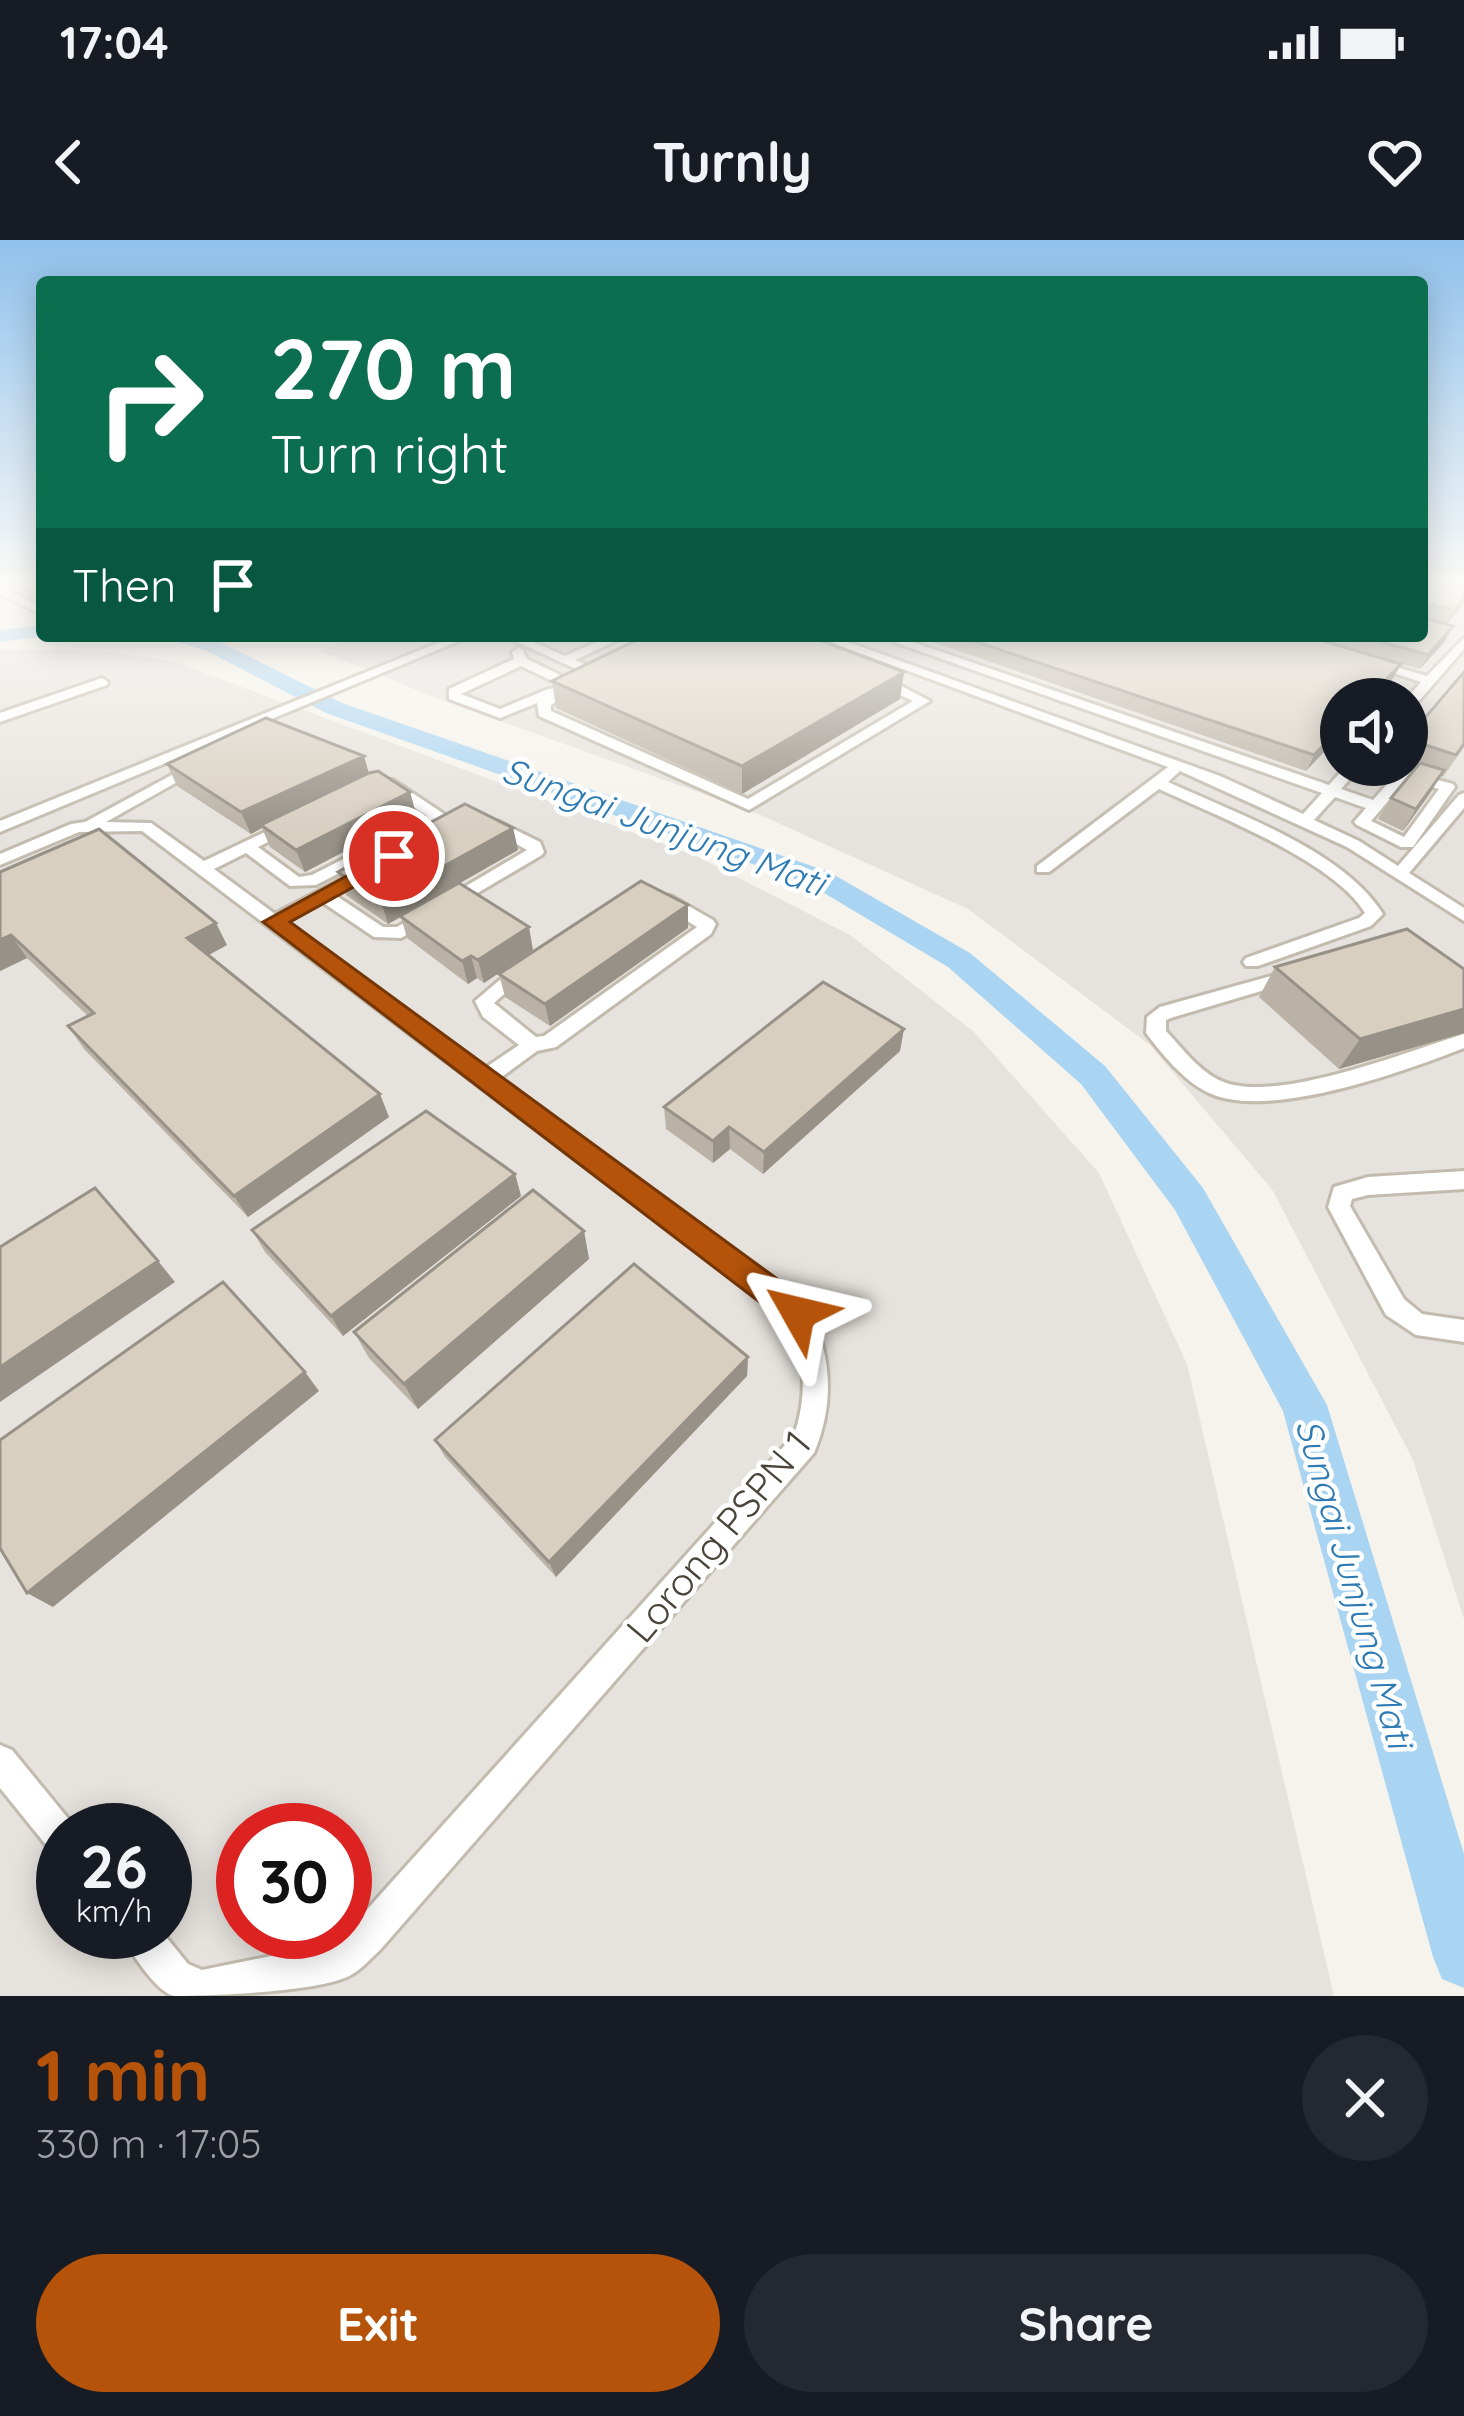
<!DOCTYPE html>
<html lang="en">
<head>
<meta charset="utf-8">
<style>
	:root { --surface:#171b24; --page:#242831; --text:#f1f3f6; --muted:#9ea1a6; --accent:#b45309 }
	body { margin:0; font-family:Quicksand,sans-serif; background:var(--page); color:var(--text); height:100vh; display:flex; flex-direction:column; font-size:45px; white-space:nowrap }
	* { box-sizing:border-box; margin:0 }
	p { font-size:39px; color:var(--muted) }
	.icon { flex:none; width:66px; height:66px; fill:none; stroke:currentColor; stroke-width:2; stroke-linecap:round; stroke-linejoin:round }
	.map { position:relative; height:1756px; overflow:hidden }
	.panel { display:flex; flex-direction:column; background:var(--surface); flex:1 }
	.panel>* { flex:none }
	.guide { position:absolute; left:36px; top:36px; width:1392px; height:366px; border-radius:12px; box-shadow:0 6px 30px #0003; background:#0b6e4f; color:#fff; overflow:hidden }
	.fabs { position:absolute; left:1320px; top:438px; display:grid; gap:24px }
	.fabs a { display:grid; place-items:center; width:108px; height:108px; border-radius:50%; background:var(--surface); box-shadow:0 6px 30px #0003; font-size:60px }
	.speed { position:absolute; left:36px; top:1563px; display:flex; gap:24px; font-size:60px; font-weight:700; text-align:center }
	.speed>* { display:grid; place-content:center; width:156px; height:156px; border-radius:50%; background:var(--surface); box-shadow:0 6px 30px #0003; line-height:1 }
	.speed small { font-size:30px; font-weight:400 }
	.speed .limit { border:18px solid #d22; background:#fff; color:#111 }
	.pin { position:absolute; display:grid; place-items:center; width:102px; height:102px; color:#fff; margin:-51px; border:6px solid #fff; border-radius:50%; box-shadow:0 3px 12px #0007 }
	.me { position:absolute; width:132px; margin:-66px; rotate:307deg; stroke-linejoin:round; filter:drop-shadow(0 0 9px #0008) }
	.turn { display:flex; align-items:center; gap:42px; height:252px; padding:0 36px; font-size:54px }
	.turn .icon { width:156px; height:156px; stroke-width:2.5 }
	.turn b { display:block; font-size:84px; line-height:102px }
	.then { display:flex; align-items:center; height:114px; padding:0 36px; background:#0003; gap:24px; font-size:45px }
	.round { display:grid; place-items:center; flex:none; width:126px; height:126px; border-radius:63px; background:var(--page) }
	.summary { display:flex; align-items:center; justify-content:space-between; height:204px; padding:0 36px }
	h1 { font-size:72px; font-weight:700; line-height:90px; color:var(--accent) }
	.action { display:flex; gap:24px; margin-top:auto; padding:24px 36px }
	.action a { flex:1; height:138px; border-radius:72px; background:var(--accent); color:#fff; font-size:48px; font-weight:700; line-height:138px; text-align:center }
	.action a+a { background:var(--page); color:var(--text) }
	.status { display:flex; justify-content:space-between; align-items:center; height:84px; padding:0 60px; background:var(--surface); direction:ltr }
	.status svg { height:33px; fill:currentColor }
	header { display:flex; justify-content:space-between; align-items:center; height:156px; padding:0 36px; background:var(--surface); font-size:54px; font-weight:700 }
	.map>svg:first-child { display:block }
	.industrial { fill:#e6e2dd; fill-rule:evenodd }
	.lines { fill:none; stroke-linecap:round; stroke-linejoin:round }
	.river { fill:#a9d4f2; fill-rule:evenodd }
	.minor-casing { stroke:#c2bbae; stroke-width:6 }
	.minor { fill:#fff; fill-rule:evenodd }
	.wall { fill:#bab2a6 }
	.shaded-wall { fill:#979187 }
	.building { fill:#d8cfc1; stroke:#979187; stroke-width:3 }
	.route { fill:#b45309; stroke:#753606; stroke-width:3 }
	.labels { text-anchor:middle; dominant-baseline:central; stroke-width:9; stroke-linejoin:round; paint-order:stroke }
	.water-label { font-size:36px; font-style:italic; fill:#2e7ab2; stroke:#fff }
	.near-street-label { font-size:39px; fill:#4b4439; stroke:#fff }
</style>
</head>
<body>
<div class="status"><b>17:04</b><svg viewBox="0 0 49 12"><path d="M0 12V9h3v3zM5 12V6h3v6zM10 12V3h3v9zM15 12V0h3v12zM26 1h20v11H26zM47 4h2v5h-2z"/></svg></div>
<header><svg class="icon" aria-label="back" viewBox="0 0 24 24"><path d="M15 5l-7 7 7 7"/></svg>Turnly<svg class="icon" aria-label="heart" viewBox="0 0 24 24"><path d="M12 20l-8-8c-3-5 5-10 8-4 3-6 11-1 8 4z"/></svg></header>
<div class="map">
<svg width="1464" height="1756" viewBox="0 0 1464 1756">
	<rect width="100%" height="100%" fill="#f6f3ec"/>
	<path class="industrial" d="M 1464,346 L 1464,1379 L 1413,1220 L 1273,951 L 1150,805 L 968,669 L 756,573 L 431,456 L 321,411 L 356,396 L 1422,396 ZM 1341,459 L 1407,459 L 1407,525 L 1341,525 Z
		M 0,409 L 102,411 L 172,421 L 696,616 L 850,695 L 974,792 L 1099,933 L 1187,1124 L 1334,1756 L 0,1756 ZM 63,1590 L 165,1590 L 165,1692 L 63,1692 ZM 243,1590 L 345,1590 L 345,1692 L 243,1692 Z"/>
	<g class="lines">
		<path class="river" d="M 42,385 L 42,396 L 47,396 L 0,402 L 0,390 Z
			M 157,396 L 218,401 L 342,463 L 829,632 L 970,713 L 1105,826 L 1203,948 L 1327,1165 L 1464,1614 L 1464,1748 L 1442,1739 L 1433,1717 L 1283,1171 L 1175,970 L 1081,844 L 948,727 L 809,644 L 326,473 L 205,410 Z"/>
		<defs>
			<path id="minor" d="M 0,347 L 42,367 L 42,375 L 0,354 Z
				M 455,396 L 471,396 L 0,592 L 0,581 Z
				M 504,396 L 520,396 L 565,416 L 610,396 L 626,396 L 575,420 L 603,432 L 603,438 L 598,439 Z
				M 814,396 L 831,396 L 1220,536 L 1303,574 L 1322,553 L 877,396 L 895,396 L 1329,545 L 1347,525 L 1362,525 L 1341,549 L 1373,560 L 1398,532 L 1403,531 L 1453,544 L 1455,547 L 1413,607 L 1401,607 L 1357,585 L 1354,582 L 1366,568 L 1335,557 L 1314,580 L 1359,601 L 1398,626 L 1459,555 L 1464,553 L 1464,568 L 1409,633 L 1464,668 L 1464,681 L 1347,607 L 1180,531 L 1168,542 C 1235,573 1343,610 1383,674 L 1371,686 L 1258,726 L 1246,726 L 1243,722 L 1246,718 L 1359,678 L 1365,673 C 1334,621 1215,575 1159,549 L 1049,632 L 1037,632 L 1037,626 L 1168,527 ZM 1406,540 L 1439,549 L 1404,597 L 1371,581 Z
				M 1464,398 L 1464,409 L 1412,469 L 1407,470 L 1406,459 L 1421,442 L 1366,424 L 1372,420 L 1427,436 Z
				M 518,408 L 522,409 L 527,419 L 583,446 L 551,465 L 551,471 L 748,559 L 913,461 L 874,443 L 874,437 L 884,437 L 930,461 L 749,570 L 539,476 L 537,463 L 500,478 L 449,459 L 449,449 L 514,419 L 512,412 ZM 521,426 L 565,447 L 548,449 L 500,469 L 461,454 Z
				M 102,438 L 108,442 L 107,445 L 0,482 L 0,473 Z
				M 192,524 L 204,527 L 106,582 L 151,583 L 204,621 L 284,583 L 294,583 L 294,589 L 258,607 L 299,637 L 312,635 L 427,576 L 383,546 L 383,540 L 393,540 L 444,574 L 438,582 L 316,645 L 290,646 L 246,613 L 214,629 L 275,674 L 363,628 L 371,633 L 369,636 L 335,655 L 383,687 L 397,687 L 527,610 L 487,587 L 487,581 L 497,581 L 540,602 L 544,612 L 542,615 L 401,698 L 374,697 L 322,662 L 287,682 L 485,828 L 519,805 L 483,777 L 475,761 L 515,727 L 521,725 L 530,731 L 494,763 L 536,797 L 544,796 L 697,687 L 659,664 L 659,656 L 671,656 L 713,680 L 716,684 L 711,694 L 556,807 L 537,811 L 499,839 L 807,1065 C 832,1114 835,1163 814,1213 L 380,1710 C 371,1718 362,1729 351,1735 C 322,1752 207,1756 174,1756 C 156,1752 128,1709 121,1692 L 162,1692 L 188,1724 L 202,1730 L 331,1704 L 354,1684 L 794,1195 C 807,1158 806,1116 789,1081 L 142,591 L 79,592 L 0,625 L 0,614 L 71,584 L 85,582 Z
				M 1289,731 L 1298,737 L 1295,741 L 1174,777 L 1166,780 L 1166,791 C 1182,808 1199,831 1221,841 C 1275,865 1408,811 1464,794 L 1464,808 C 1405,831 1266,882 1207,852 C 1183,840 1162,814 1146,793 L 1147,777 L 1160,767 Z
				M 1464,931 L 1464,949 L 1368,955 L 1352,959 L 1350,966 L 1404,1059 L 1422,1074 L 1464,1080 L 1464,1102 L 1416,1095 L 1386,1075 L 1328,967 L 1334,947 L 1368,937 Z
				M 0,1505 L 12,1510 L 75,1587 L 76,1590 L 63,1590 L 63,1616 L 51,1611 L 0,1548 Z"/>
		</defs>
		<use href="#minor" class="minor-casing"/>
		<use href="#minor" class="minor"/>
	</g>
	<path class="wall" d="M 16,346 L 42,346 L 42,362 Z
		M 1422,346 L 1464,346 L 1464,364 L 1446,384 L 1453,386 L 1445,401 L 1420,429 L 1401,424 L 1393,438 L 1374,459 L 1341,459 L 1306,531 L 915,396 L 1422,396 Z
		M 904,432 L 900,459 L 742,554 L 556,468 L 552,441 Z
		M 1464,432 L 1464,507 L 1443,537 L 1441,536 L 1403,591 L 1378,579 L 1391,558 L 1416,528 L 1407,524 L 1407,497 Z
		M 167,524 L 369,533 L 410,552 L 416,574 L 305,632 L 270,607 L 262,588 L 251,594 L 177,546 Z
		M 513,588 L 518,610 L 460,643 L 533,710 L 484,743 L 477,738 L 468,744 L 407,698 L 401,677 L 388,684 L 346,655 L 338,632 Z
		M 0,632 L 227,705 L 209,715 L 389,877 L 248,977 L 84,809 L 68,786 L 88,776 L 27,718 L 0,731 Z
		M 688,688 L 550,786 L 505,757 L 499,734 Z
		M 1275,727 L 1464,729 L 1464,793 L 1339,829 L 1259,757 Z
		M 900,811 L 763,934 L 730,909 L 713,923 L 666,889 L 664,867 Z
		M 515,934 L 521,956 L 343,1096 L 265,1012 L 252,990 Z
		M 584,991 L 589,1019 L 418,1169 L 369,1118 L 354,1092 Z
		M 748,1117 L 747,1136 L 556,1337 L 445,1217 L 435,1200 Z"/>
	<path class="shaded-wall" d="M 1464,358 L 1464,364 L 1446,384 L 1454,370 Z
		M 1453,386 L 1445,401 L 1420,429 L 1428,415 Z
		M 1401,424 L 1393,438 L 1374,459 L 1367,459 Z
		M 904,432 L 900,459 L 742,554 L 742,526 Z
		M 1341,487 L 1341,494 L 1306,531 L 1314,515 Z
		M 364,516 L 370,537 L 261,585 L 262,588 L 251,594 L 241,572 Z
		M 1444,530 L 1431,552 L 1403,591 L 1416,569 Z
		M 410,552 L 416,574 L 305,632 L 296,610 Z
		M 513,588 L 518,610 L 388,684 L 381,661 Z
		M 688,665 L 688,688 L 550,786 L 545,764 Z
		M 216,683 L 227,705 L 199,720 L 187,698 Z
		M 529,687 L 533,710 L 484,743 L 478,720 Z
		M 11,695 L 27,718 L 0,731 L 0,700 Z
		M 471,716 L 477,738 L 468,744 L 462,721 Z
		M 1464,769 L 1464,793 L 1339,829 L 1360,799 Z
		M 904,789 L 900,811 L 763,934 L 764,912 Z
		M 380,854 L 389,877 L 248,977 L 234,956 Z
		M 729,887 L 730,909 L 713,923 L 713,901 Z
		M 515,934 L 521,956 L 343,1096 L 331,1076 Z
		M 584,991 L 589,1019 L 418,1169 L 404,1144 Z
		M 158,1021 L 175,1042 L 0,1162 L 0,1127 Z
		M 748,1117 L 747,1136 L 556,1337 L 549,1322 Z
		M 305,1132 L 319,1151 L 53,1367 L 27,1353 Z"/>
	<path class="building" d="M 1422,346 L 1464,346 L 1464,358 L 1454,370 L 1426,364 L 1426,379 L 1453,386 L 1428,415 L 1361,396 L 1422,396 Z
		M 645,396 L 809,396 L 904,432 L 742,526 L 552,441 Z
		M 959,396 L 1307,396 L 1401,424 L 1367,459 L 1341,459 L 1341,487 L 1314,515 Z
		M 1464,432 L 1464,504 L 1456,515 L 1407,499 Z
		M 266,478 L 364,516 L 241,572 L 167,524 Z
		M 1420,523 L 1444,530 L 1416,569 L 1391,558 Z
		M 378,531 L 410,552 L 296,610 L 261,585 L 369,533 Z
		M 465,564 L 513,588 L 381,661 L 338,632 Z
		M 99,589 L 216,683 L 187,698 L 380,854 L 234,956 L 68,786 L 94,773 L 11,695 L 0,700 L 0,632 Z
		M 641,641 L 688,665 L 545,764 L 499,734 Z
		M 459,643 L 529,687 L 478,720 L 471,716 L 462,721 L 400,676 Z
		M 1407,689 L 1464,729 L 1464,769 L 1360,799 L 1275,727 Z
		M 823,742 L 904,789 L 764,912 L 729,887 L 713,901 L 664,867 Z
		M 426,871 L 515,934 L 331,1076 L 252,990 Z
		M 95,948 L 158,1021 L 0,1127 L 0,1007 Z
		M 533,950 L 584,991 L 404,1144 L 354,1092 Z
		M 634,1024 L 748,1117 L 549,1322 L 435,1200 Z
		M 223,1042 L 305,1132 L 27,1353 L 0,1308 L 0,1200 Z"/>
	<linearGradient id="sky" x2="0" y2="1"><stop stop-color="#8fc1ec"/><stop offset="0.58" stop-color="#fbfaf6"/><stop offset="1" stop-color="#fbfaf6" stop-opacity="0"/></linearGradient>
	<rect width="1464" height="592" fill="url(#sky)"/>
	<path class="route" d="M 394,610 L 404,616 L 401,621 L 290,682 L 810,1063 L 814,1073 L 810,1083 L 798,1088 L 787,1083 L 263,682 Z"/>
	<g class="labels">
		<g class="water-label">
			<text transform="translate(664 586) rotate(20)">Sungai Junjung Mati</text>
			<text transform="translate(1355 1343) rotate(74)">Sungai Junjung Mati</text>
		</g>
		<g class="near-street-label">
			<text transform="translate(718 1296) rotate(-50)">Lorong PSPN 1</text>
		</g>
	</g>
</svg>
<div class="fabs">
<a><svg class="icon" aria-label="sound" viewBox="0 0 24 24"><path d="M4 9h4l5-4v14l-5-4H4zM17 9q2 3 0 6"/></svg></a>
</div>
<div class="speed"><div>26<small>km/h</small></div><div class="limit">30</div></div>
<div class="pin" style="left:394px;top:616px;background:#d93025"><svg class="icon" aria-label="arrive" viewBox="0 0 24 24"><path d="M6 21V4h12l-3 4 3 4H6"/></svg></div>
<svg class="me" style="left:798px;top:1073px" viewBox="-20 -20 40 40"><path d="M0-17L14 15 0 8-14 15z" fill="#b45309" stroke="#fff" stroke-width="4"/></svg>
<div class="guide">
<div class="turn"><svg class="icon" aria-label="right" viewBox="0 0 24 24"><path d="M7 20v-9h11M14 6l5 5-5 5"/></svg><div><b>270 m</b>Turn right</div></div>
<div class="then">Then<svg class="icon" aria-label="arrive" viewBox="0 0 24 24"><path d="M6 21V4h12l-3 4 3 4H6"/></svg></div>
</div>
</div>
<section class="panel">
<div class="summary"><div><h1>1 min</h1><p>330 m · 17:05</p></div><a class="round"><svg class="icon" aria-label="close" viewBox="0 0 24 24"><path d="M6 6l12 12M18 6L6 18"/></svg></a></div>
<div class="action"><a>Exit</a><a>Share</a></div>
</section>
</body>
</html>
